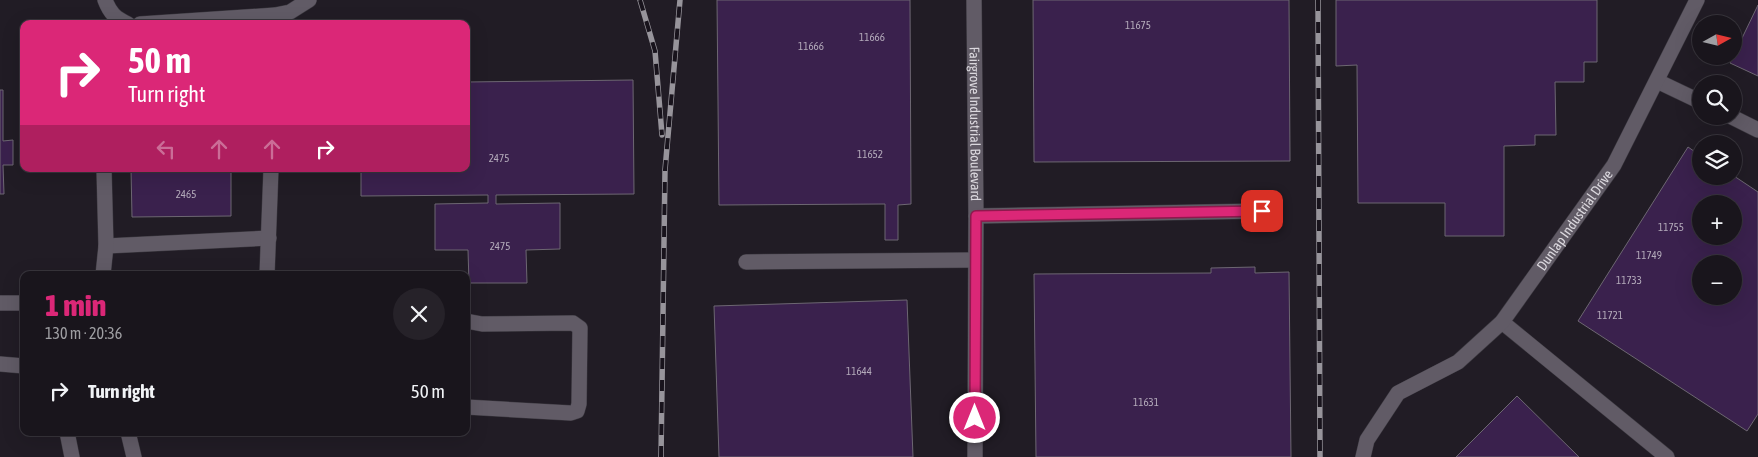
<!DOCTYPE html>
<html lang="en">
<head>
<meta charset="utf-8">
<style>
	:root { --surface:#19151c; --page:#262229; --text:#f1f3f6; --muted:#9f9fa3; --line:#37343b; --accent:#db2777 }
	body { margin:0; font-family:"Asap Condensed",sans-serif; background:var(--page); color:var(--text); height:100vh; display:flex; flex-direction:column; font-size:19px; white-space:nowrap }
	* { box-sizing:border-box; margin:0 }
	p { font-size:16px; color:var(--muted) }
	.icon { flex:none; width:28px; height:28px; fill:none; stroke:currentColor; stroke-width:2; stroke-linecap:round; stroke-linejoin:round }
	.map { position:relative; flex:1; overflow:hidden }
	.drawer { position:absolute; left:20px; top:271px; width:450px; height:165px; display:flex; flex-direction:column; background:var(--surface); border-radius:10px; box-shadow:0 5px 20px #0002,0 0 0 1px var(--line) }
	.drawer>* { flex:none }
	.guide { position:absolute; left:20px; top:20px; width:450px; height:152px; border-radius:10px; box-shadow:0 5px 20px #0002,0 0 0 1px var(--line); background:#db2777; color:#fff; overflow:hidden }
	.needle { width:32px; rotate:82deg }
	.tools { position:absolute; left:1692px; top:15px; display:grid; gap:10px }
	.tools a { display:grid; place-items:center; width:50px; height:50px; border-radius:50%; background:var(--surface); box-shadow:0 5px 20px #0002,0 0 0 1px var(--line); font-size:25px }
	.pin { position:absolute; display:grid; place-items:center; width:42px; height:42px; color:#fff; margin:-21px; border-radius:10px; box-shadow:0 2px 8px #0006 }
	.me { position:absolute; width:55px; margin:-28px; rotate:0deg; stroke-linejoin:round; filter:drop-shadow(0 0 4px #0008) }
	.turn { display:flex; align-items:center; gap:18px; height:105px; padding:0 25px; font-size:22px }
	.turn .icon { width:65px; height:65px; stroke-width:2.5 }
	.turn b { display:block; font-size:35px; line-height:42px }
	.lanes { display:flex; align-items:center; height:48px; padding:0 25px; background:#0003; justify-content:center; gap:25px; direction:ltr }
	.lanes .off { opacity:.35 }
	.round { display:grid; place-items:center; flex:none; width:52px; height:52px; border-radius:26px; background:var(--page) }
	.head { display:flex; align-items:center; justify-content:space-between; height:85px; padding:0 25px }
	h1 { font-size:30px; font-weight:800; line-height:38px; color:var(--accent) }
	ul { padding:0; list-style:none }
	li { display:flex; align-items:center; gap:15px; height:70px; padding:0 25px }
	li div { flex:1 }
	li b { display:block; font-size:19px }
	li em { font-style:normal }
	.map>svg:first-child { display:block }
	.building { fill:#3a214d; stroke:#6d6772; fill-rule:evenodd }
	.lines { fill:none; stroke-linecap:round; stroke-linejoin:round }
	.minor-casing { stroke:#3c3940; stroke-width:16 }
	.minor { stroke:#615b66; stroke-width:15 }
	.rail-casing { stroke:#97949b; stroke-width:5.5 }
	.rail { stroke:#18131c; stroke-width:4; stroke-dasharray:11; stroke-linecap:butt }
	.route-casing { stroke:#8e194d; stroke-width:12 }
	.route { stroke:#db2777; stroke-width:9 }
	.labels { text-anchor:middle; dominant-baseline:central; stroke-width:5; stroke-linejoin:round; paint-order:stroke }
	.number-label { font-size:11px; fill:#b3aaba }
	.street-label { font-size:14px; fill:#dbd8de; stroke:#18131c }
</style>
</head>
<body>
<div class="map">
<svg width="1758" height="457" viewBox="0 0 1758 457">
	<rect width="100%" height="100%" fill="#211c25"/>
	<path class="building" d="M 717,0 L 910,0 L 911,204 L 898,205 L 898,240 L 885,240 L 885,204 L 719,205 Z
		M 1033,0 L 1289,0 L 1290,161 L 1034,162 Z
		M 1336,0 L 1597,0 L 1597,62 L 1584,62 L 1584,82 L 1555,82 L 1556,135 L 1535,135 L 1535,145 L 1504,146 L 1504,236 L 1445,236 L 1445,203 L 1358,203 L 1357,65 L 1336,66 Z
		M 1758,5 L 1758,76 L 1730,63 Z
		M 633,80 L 634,194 L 496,195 L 496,204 L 560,203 L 560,249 L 526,250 L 527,283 L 469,283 L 468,250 L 435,250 L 435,204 L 488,203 L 488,195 L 361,196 L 361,169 L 466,169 L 466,82 Z
		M 0,90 L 3,90 L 3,141 L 13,140 L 13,165 L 3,165 L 4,194 L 0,194 Z
		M 1688,147 L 1701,156 L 1701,176 L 1734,176 L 1758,192 L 1758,414 L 1747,431 L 1578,321 ZM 1701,204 L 1734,204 L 1734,236 L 1701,236 ZM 1701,264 L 1734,264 L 1734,296 L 1701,296 Z
		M 131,169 L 231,169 L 231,216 L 132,217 Z
		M 1255,267 L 1255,273 L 1289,272 L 1291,457 L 1036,457 L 1034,274 L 1211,273 L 1211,268 Z
		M 907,300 L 913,457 L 719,457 L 714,306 Z
		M 1517,396 L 1579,457 L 1456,457 Z"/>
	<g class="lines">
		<defs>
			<g id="minor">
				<path d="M 105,0 C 110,13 115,18 128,24"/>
				<path id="s1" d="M 974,0 L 976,216 L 975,457"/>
				<path d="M 140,24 L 275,15 L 290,12 L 309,0"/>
				<path d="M 1657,81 L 1701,102"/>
				<path d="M 1730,116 L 1758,130"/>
				<path d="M 976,216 L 1262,211"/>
				<path d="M 106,246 L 269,238"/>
				<path d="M 746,262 L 974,260"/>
				<path d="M 103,275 L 106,246 L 104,169"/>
				<path d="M 267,275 L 271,169"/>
				<path d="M 0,303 L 24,303"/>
				<path d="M 466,321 L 482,324 L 573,323 L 580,328 L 579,404 L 577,411 L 571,413 L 466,407"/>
				<path d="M 1502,322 L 1667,457"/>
				<path d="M 0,364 L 24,366"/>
				<path d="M 67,432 L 72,457"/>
				<path d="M 128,432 L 134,457"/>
				<path id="s2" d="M 1363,457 L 1367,440 L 1398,393 L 1458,362 L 1502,322 L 1614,165 L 1697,0"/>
			</g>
		</defs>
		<use href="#minor" class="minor-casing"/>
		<use href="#minor" class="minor"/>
		<defs>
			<path id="rail" d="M 640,0 L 655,51 L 662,135
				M 1318,0 L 1320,457
				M 661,457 L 665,170 L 680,0"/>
		</defs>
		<use href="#rail" class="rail-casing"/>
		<use href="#rail" class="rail"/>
	</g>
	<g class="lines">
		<defs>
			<path id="route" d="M 975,418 L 976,216 L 1262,211"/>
		</defs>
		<use href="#route" class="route-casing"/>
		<use href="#route" class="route"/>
	</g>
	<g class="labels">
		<g class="number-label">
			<text x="1138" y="25">11675</text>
			<text x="872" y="37">11666</text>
			<text x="811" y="46">11666</text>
			<text x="870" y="154">11652</text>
			<text x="499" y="158">2475</text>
			<text x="186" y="194">2465</text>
			<text x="1671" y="227">11755</text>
			<text x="500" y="246">2475</text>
			<text x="1649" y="255">11749</text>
			<text x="1629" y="280">11733</text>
			<text x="1610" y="315">11721</text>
			<text x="859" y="371">11644</text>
			<text x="1146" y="402">11631</text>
		</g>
		<g class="street-label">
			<text stroke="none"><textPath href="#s1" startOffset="124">Fairgrove Industrial Boulevard</textPath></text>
			<text stroke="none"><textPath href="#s2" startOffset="326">Dunlap Industrial Drive</textPath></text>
		</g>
	</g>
</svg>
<div class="tools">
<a><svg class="needle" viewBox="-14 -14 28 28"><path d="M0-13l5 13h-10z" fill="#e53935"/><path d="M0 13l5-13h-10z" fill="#9f9fa3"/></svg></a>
<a><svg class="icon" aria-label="search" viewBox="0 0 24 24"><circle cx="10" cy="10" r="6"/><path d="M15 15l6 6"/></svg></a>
<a><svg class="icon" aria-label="layers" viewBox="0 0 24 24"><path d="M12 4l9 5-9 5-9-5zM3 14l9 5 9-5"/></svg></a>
<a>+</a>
<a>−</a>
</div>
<div class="pin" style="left:1262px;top:211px;background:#d93025"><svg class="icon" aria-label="arrive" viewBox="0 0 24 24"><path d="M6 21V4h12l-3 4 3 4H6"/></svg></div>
<svg class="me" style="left:975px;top:418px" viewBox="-20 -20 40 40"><circle r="17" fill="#db2777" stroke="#fff" stroke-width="3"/><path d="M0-11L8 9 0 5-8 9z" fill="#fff"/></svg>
<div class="guide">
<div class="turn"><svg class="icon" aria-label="right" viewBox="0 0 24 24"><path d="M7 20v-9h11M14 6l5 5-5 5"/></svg><div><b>50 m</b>Turn right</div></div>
<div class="lanes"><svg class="icon off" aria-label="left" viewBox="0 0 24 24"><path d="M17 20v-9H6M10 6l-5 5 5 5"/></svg><svg class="icon off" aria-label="ahead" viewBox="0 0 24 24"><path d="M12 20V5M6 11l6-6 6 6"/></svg><svg class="icon off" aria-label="ahead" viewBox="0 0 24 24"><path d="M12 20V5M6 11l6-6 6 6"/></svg><svg class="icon" aria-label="right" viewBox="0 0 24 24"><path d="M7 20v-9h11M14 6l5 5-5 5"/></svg></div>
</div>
<section class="drawer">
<div class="head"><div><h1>1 min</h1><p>130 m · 20:36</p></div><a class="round"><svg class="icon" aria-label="close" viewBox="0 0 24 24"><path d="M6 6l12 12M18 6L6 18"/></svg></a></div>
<ul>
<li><svg class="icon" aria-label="right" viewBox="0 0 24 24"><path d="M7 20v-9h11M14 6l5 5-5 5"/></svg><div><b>Turn right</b></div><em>50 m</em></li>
</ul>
</section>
</div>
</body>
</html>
